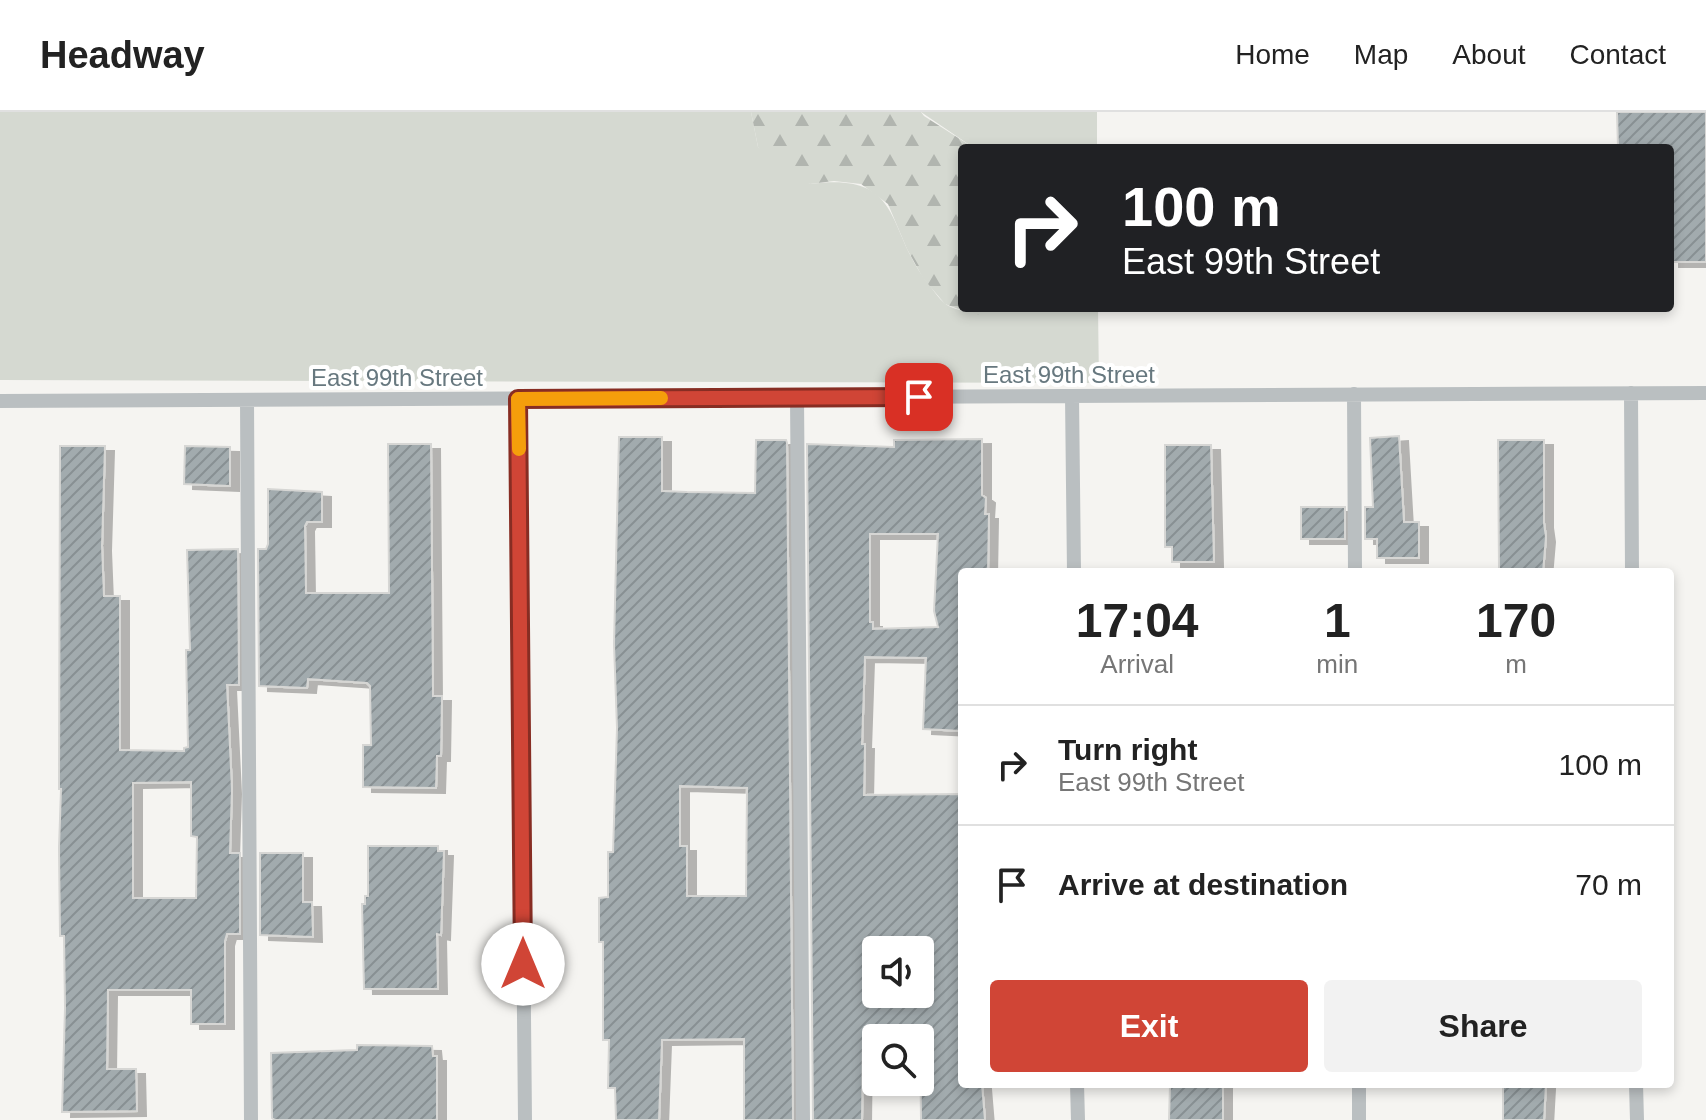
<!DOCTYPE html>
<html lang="en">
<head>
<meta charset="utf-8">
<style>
	:root { --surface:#fff; --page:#f2f2f2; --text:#222; --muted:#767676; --line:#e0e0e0; --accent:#d04536 }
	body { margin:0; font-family:Arial,sans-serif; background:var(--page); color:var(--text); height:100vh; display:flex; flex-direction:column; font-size:30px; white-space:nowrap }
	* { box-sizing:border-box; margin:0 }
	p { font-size:26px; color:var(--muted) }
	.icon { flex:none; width:44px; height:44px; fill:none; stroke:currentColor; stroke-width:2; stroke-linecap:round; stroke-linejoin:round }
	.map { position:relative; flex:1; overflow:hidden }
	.panel { position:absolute; left:958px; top:456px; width:716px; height:520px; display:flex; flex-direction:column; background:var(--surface); border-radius:8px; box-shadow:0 4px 12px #0003 }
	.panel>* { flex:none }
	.top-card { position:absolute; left:958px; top:32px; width:716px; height:168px; border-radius:8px; box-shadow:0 4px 12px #0003; background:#202124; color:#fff; overflow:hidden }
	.controls { position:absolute; left:862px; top:824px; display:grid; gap:16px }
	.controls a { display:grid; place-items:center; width:72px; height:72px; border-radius:8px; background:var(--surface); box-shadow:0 4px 12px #0003; font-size:40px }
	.pin { position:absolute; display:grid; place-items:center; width:68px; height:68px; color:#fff; margin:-34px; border-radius:16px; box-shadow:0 4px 12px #0006 }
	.me { position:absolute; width:88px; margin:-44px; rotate:0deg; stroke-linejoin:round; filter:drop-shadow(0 0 6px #0008) }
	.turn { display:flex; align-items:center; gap:28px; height:168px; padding:0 32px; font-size:36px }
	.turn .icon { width:104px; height:104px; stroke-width:2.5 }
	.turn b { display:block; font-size:56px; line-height:68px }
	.eta { display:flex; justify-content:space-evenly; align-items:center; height:136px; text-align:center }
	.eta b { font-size:48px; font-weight:700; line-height:56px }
	.primary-button { display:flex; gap:16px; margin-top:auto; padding:16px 32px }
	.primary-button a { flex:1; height:92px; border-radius:8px; background:var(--accent); color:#fff; font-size:32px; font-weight:700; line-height:92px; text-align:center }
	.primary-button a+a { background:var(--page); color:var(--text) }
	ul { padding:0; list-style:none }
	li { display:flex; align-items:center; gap:24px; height:120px; padding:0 32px; border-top:2px solid var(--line) }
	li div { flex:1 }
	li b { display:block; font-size:30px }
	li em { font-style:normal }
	header { display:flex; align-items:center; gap:48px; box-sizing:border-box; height:112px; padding:0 40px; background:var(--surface); border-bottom:2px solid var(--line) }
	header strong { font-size:38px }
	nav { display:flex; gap:44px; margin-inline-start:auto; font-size:28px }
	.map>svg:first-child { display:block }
	.green { fill:#d5d9d1 }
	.forest { fill:url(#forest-firs) }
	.building { fill:url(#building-hatch); stroke:#d6d6d4; stroke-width:2; fill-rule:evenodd; filter:url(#shadow) }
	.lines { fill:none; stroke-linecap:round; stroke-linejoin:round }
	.minor { stroke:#babfc1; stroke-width:14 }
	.route-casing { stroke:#872d23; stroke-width:20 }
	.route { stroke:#d04536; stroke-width:14 }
	.slow { stroke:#f59e0b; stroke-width:14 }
	.labels { text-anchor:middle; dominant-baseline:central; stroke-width:8; stroke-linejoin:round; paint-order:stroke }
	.street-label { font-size:24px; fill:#67787f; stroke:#fff }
</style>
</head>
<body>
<header>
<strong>Headway</strong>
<nav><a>Home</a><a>Map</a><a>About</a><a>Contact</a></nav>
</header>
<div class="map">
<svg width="1706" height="1008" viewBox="0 0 1706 1008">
	<defs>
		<pattern id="forest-firs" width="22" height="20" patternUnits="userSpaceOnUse" patternTransform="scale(2)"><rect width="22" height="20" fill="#d5d9d1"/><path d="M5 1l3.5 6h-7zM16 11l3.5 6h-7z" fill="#b1b5af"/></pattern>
		<pattern id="building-hatch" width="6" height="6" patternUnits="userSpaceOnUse" patternTransform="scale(2)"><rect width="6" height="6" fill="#a2abae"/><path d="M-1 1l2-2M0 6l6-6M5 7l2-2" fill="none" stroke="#889093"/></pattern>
		<filter id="shadow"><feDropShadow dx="9" dy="5" stdDeviation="0" flood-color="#0004"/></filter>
	</defs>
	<rect width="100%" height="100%" fill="#f5f4f1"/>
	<path class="green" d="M 0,0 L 751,0 L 758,35 L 810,72 C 907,59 884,120 931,175 C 935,181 941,189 947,193 C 968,205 996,200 1018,196 C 1039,192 1076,196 1098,196 L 1099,271 L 0,268 Z
		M 921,0 L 1097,0 L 1097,36 L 974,36 Z"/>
	<path class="forest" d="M 751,0 L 921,0 L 924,4 L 974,36 L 962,36 L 962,196 L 1016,196 L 999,206 L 969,201 L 945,192 L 923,166 L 907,137 L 888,92 L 861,72 L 834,69 L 810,72 L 778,60 L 758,35 Z"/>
	<path class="building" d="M 1617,0 L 1706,0 L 1706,150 L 1670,150 L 1670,36 L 1618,36 Z
		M 1399,324 L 1404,410 L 1419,410 L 1419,446 L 1377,446 L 1377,427 L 1365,427 L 1365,395 L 1373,395 L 1370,326 Z
		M 619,325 L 662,325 L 662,379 L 687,380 L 755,381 L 756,328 L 786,328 L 787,331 L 793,1008 L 744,1008 L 744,927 L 662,928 L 659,1008 L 616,1008 L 615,976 L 608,976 L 609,928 L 603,928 L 603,830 L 599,830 L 599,786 L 608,785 L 608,740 L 613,740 L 617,616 L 614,532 ZM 680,674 L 747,676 L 746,784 L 687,784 L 687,734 L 680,734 Z
		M 982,327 L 982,383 L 986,386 L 985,402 L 989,402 L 988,460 L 962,460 L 962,619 L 923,617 L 926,546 L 865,545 L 862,632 L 865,632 L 864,683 L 962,682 L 962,972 L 982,972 L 985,1008 L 921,1008 L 920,926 L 863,926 L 862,1008 L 813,1008 L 807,332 L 894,335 L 894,328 ZM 870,422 L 938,422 L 934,499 L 938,515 L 873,517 L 873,510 L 870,510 ZM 876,838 L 920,838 L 920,882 L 876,882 Z
		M 1498,328 L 1544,328 L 1544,411 L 1546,425 L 1543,460 L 1499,460 Z
		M 388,332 L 431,332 L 433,584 L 442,584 L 441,644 L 437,644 L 436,676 L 363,675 L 363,633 L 371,633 L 370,574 L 367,571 L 308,567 L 307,576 L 259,574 L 258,437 L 266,437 L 268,432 L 268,377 L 322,380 L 322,410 L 307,410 L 305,414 L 306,481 L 389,481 Z
		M 1165,333 L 1211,333 L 1214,450 L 1172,450 L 1172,435 L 1165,435 Z
		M 60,334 L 105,334 L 102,434 L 104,484 L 120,484 L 120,638 L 184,639 L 184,636 L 188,635 L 186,538 L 190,538 L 187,438 L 238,437 L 239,573 L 227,573 L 232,677 L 230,741 L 240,741 L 240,822 L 227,822 L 225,829 L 225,912 L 191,912 L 191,878 L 108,878 L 107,957 L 136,957 L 137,999 L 62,1000 L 65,896 L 64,824 L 60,824 L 59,736 L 61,677 L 59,677 ZM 191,670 L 191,724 L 197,725 L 196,786 L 133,786 L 133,671 Z
		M 185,334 L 230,335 L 230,374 L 184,372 Z
		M 1301,395 L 1345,395 L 1345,427 L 1301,427 Z
		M 368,734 L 438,734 L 438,739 L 444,739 L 441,823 L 437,822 L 438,877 L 364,877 L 362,792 L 365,792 L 365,784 L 368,784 Z
		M 260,741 L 303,741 L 303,790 L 312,790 L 313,825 L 260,823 Z
		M 357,933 L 432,934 L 433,944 L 437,944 L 437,1008 L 275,1008 L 272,1006 L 271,941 L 357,938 Z
		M 1170,972 L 1223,972 L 1223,1008 L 1169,1008 Z
		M 1503,972 L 1546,972 L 1544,1008 L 1503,1008 Z"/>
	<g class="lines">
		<path class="minor" d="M 1631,281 L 1632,460
			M 1354,282 L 1355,460
			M 1072,284 L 1074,460
			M 797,286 L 803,1008
			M 518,287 L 525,1008
			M 247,288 L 251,1008
			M 0,289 L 1706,281
			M 1077,972 L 1078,1008
			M 1359,972 L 1359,1008
			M 1636,972 L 1637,1008"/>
	</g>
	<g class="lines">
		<defs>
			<path id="route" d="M 523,852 L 518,287 L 919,285"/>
		</defs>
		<use href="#route" class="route-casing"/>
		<use href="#route" class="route"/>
		<path class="slow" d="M 519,337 L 518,287 L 661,286"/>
	</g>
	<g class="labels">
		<g class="street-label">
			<text x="1069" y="262">East 99th Street</text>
			<text x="397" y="265">East 99th Street</text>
		</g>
	</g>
</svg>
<div class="controls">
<a><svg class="icon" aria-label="sound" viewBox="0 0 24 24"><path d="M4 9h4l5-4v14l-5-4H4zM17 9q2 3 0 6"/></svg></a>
<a><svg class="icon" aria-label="search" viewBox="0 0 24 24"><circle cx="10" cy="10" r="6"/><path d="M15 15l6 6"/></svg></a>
</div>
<div class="pin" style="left:919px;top:285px;background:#d93025"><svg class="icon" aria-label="arrive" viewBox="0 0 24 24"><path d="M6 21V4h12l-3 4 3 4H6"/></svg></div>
<svg class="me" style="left:523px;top:852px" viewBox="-20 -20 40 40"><circle r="19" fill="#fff"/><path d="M0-13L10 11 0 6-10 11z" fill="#d04536"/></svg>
<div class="top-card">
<div class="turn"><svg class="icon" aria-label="right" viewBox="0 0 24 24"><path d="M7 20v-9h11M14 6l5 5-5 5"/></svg><div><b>100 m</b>East 99th Street</div></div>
</div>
<section class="panel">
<div class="eta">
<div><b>17:04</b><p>Arrival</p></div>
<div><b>1</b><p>min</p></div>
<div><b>170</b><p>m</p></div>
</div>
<ul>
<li><svg class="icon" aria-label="right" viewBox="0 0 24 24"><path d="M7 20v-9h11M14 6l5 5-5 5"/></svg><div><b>Turn right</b><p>East 99th Street</p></div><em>100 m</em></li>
<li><svg class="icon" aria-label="arrive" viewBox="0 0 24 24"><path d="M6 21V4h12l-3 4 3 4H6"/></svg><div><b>Arrive at destination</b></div><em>70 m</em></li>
</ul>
<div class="primary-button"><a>Exit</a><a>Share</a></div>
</section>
</div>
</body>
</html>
